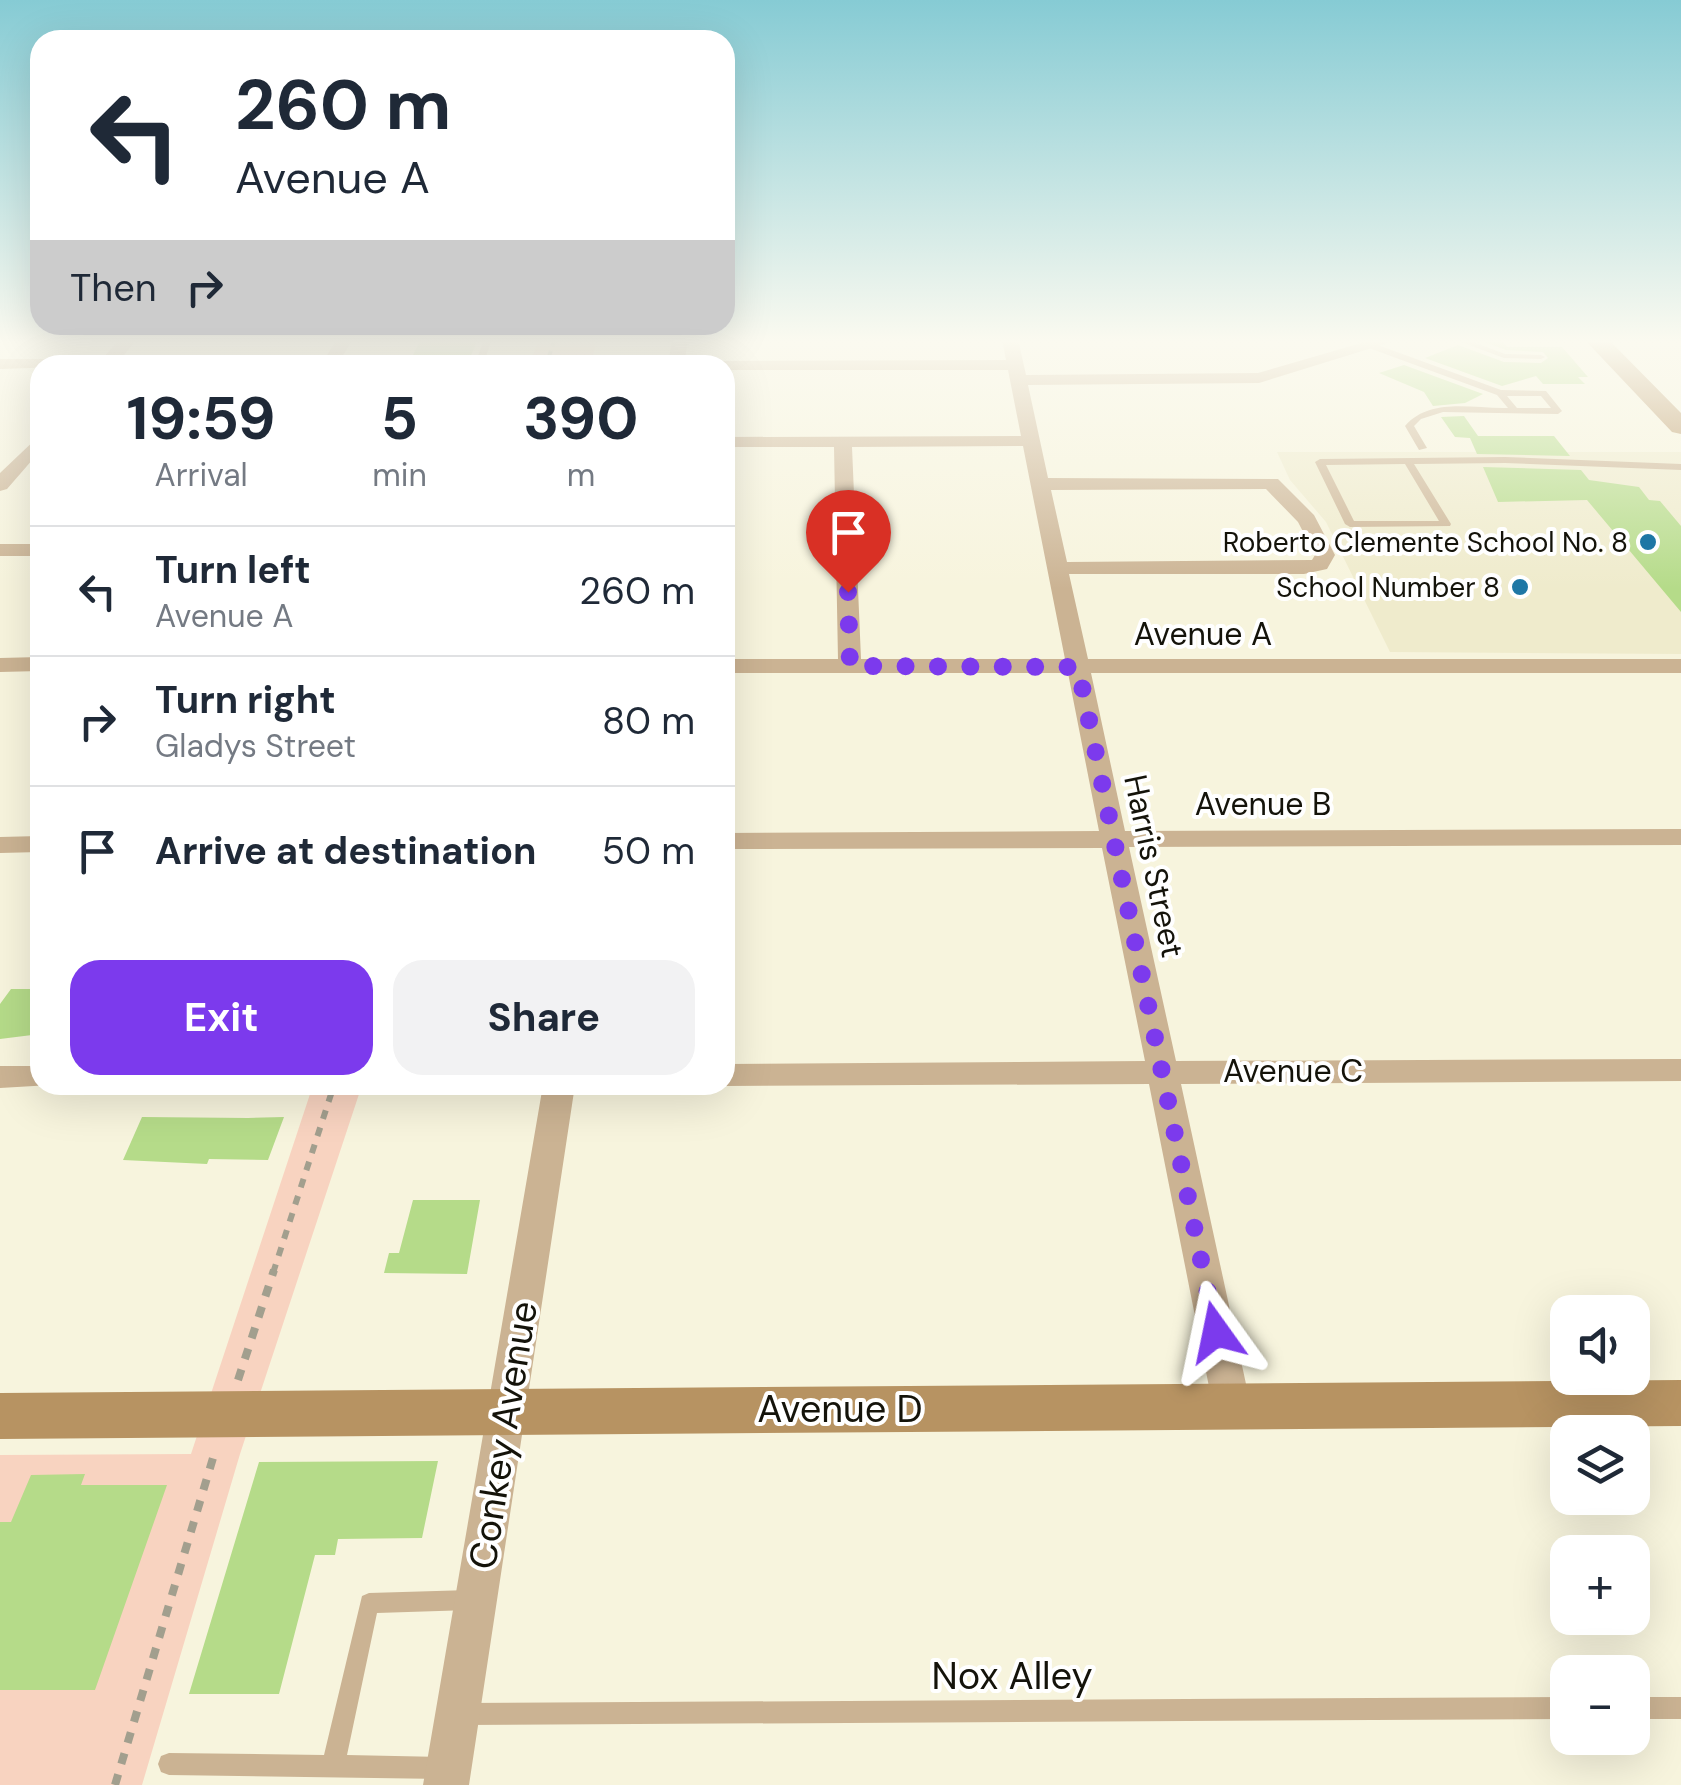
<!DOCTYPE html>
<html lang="en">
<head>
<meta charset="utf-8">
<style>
	:root { --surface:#fff; --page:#f2f2f3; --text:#1f2937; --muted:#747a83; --line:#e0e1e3; --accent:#7c3aed }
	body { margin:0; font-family:"DM Sans",sans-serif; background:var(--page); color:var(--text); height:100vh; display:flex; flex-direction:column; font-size:38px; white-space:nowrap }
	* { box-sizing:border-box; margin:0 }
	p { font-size:32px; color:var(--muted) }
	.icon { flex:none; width:55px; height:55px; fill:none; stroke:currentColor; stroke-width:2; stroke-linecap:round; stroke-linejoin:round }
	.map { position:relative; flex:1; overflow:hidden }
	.drawer { position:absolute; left:30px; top:355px; width:705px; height:740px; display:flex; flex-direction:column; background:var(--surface); border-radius:30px; box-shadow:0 10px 40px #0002 }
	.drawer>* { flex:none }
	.top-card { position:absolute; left:30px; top:30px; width:705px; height:305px; border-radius:30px; box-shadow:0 10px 40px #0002; background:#fff; color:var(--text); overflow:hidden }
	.fabs { position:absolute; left:1550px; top:1295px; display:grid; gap:20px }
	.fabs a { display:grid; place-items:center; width:100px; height:100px; border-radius:20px; background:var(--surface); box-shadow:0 10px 40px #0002; font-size:50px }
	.pin { position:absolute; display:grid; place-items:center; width:85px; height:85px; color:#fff; margin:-102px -42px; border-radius:50% 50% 50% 0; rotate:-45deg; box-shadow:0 0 10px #0007 }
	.pin .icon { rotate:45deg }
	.me { position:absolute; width:110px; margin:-55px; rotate:348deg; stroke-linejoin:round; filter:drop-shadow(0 0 8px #0008) }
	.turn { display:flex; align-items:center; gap:35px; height:210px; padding:0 40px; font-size:45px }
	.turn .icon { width:130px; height:130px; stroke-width:2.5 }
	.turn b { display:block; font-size:70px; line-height:85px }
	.then { display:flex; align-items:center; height:95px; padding:0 40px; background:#0003; gap:20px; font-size:38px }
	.eta { display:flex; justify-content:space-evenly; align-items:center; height:170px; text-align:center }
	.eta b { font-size:60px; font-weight:700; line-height:70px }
	.action { display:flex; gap:20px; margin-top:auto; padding:20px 40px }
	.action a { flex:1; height:115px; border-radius:30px; background:var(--accent); color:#fff; font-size:40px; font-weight:700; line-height:115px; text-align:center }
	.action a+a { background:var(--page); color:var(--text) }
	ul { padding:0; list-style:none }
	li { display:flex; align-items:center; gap:30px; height:130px; padding:0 40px; border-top:2px solid var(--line) }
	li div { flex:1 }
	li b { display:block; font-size:38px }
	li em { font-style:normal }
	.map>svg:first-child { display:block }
	.built { fill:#efebcc }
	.green { fill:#f8d3c0 }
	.building { fill:#b5db89 }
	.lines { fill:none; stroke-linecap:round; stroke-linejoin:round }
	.path-far2 { stroke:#a29f8e; stroke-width:4; stroke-dasharray:5 5; stroke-linecap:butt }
	.path-far1 { stroke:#a29f8e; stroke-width:6; stroke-dasharray:9 9; stroke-linecap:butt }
	.path { stroke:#a29f8e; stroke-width:8; stroke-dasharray:11 11; stroke-linecap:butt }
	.lane { fill:#cbb393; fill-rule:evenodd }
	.street { fill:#cbb393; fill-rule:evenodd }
	.secondary { fill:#b79362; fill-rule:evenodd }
	.route { stroke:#7c3aed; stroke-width:18; stroke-dasharray:0 32.4 }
	.poi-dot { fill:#1e77a5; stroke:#fff; stroke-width:4 }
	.labels { text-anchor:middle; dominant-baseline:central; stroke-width:8; stroke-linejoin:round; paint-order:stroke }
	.far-poi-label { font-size:28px; fill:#14130a; stroke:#fff; text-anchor:end }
	.street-label { font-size:32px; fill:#14130a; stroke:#fff }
	.near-street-label { font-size:38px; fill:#14130a; stroke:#fff }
</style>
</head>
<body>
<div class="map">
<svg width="1681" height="1785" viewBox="0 0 1681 1785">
	<rect width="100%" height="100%" fill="#f7f4dd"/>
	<path class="built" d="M 1277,452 L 1681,452 L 1681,654 L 1390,652 L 1326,522 L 1290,480 Z"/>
	<path class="green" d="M 539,339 L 597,339 L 592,360 L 529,365 Z
		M 313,1085 L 362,1085 L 240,1454 L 142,1785 L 0,1785 L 0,1455 L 191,1454 Z"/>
	<path class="building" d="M 421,339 L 478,339 L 467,365 L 408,365 Z
		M 1476,339 L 1500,339 L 1507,347 L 1562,347 L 1588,377 L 1578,377 L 1585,384 L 1543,384 L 1536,376 L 1502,386 L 1425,358 L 1458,345 L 1504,362 L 1541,363 L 1548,358 L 1543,352 L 1506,350 Z
		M 1404,365 L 1483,394 L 1465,403 L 1433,406 L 1424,392 L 1379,373 Z
		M 1464,416 L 1478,436 L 1554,436 L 1570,456 L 1477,454 L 1470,438 L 1455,437 L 1441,417 Z
		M 1483,467 L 1581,470 L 1589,480 L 1639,487 L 1649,500 L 1660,501 L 1681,526 L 1681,612 L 1587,500 L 1498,502 Z
		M 11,989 L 40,989 L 40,1034 L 0,1039 L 0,1004 Z
		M 142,1117 L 248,1118 L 284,1117 L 268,1160 L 209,1159 L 207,1164 L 123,1160 Z
		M 413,1200 L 480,1200 L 467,1274 L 384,1273 L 389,1253 L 399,1253 Z
		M 438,1461 L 422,1538 L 338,1539 L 335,1555 L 315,1555 L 279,1694 L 189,1694 L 259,1462 Z
		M 85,1474 L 81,1485 L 167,1485 L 95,1690 L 0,1690 L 0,1522 L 11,1522 L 31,1475 Z"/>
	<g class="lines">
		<path class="path-far2" d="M 546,365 L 555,339"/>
		<path class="path-far1" d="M 273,1273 L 334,1085"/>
		<path class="path" d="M 238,1380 L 274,1270
			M 115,1785 L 216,1448"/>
		<path class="lane" d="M 484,339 L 492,339 L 483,365 L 475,365 Z
			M 1453,339 L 1465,339 L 1505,354 L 1541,355 L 1545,357 L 1541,359 L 1504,358 Z
			M 1369,344 L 1375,344 L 1501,390 L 1546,391 L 1562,411 L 1558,414 L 1443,412 L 1421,419 L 1414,426 L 1427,448 L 1419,450 L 1405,426 C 1431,397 1472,409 1508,408 L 1497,395 L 1369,348 ZM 1507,396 L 1541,396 L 1551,408 L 1517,408 Z
			M 1505,457 L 1681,464 L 1681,470 L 1505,463 L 1414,464 L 1451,524 L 1450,526 L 1350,527 L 1345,524 L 1315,462 L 1320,459 ZM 1405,464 L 1439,521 L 1354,521 L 1326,465 Z
			M 470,1590 L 477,1593 L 481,1600 L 477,1607 L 470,1610 L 377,1613 L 347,1755 L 443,1757 L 451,1760 L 454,1768 L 451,1776 L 443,1779 L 169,1775 L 161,1772 L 158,1764 L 161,1756 L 169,1753 L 324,1755 L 362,1596 L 369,1593 Z
			M 1568,1697 L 1568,1719 L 463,1725 L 455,1722 L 452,1714 L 455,1706 L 463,1703 Z
			M 1632,1697 L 1681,1697 L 1681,1719 L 1632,1719 Z"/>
		<path class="street" d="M 120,339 L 137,339 L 116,365 L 0,369 L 0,359 L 102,359 Z
			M 337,339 L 353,339 L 337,365 L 321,365 Z
			M 672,339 L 688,339 L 684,365 L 668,365 Z
			M 1002,339 L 1018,339 L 1026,375 L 1258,373 L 1375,339 L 1401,339 L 1259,383 L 1028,385 L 1048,478 L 1278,479 L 1314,515 L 1335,555 L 1327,569 L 1304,574 L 1069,574 L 1088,659 L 1681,659 L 1681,673 L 1091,673 L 1125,831 L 1681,829 L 1681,845 L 1129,847 L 1176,1061 L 1681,1059 L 1681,1081 L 1181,1084 L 1251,1407 L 1245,1419 L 1232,1424 L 1219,1419 L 1213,1407 L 1149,1084 L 725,1086 L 720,1085 L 725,1085 L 725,1064 L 1145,1061 L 1102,848 L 725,849 L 725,833 L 1099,831 L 1068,673 L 725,673 L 725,659 L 838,659 L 834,447 L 725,447 L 725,437 L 1021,436 L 1008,370 L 725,370 L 725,365 L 717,365 L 719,361 L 1006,360 ZM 1023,446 L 1065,659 L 861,659 L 852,447 ZM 1266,489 L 1298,522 L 1315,555 L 1312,560 L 1067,562 L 1051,490 Z
			M 40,435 L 40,451 L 7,489 L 0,491 L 0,473 Z
			M 0,544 L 40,544 L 40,556 L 0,556 Z
			M 40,657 L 40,671 L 0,672 L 0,658 Z
			M 40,836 L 40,852 L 0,853 L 0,837 Z
			M 0,1066 L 40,1066 L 40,1085 L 51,1085 L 0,1088 Z
			M 543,1085 L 575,1085 L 469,1785 L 423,1785 Z"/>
		<path class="secondary" d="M 1584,339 L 1608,339 L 1681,413 L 1681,434 L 1672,432 Z
			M 1681,1380 L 1681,1426 L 0,1439 L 0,1393 Z"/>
	</g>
	<linearGradient id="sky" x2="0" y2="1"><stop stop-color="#86cbd4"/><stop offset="0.58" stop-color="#fbfaf0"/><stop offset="1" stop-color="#fbfaf0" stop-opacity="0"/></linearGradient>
	<rect width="1681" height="589" fill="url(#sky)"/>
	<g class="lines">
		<path class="route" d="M 848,592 L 850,666 L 1078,667 L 1216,1332"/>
	</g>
	<g class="poi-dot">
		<circle cx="1648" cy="542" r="10"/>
		<circle cx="1520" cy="587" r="10"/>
	</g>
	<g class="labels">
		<g class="far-poi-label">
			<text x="1628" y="542">Roberto Clemente School No. 8</text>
			<text x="1500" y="587">School Number 8</text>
		</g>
		<g class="street-label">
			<text x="1203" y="634">Avenue A</text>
			<text x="1263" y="804">Avenue B</text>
			<text transform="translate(1154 866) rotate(78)">Harris Street</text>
			<text x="1293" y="1071">Avenue C</text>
		</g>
		<g class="near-street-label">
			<text x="840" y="1409">Avenue D</text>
			<text transform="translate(503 1435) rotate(-81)">Conkey Avenue</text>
			<text x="1012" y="1676">Nox Alley</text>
		</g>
	</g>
</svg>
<div class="fabs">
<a><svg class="icon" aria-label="sound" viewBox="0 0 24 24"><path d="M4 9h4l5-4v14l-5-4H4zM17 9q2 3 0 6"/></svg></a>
<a><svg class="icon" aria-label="layers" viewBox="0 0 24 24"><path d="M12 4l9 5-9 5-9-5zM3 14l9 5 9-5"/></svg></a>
<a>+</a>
<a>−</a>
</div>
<div class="pin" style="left:848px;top:592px;background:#d93025"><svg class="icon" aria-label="arrive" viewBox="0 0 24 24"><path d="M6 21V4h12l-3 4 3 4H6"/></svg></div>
<svg class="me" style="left:1216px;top:1332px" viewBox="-20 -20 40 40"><path d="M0-17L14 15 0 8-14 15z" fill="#7c3aed" stroke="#fff" stroke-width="4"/></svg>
<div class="top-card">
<div class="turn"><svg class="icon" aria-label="left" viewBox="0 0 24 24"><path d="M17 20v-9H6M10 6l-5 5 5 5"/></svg><div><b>260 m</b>Avenue A</div></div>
<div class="then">Then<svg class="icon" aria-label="right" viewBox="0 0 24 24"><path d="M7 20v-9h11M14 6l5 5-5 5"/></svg></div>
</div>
<section class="drawer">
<div class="eta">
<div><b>19:59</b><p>Arrival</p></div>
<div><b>5</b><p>min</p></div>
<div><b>390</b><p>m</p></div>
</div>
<ul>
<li><svg class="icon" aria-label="left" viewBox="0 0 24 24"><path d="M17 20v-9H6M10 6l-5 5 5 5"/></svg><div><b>Turn left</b><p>Avenue A</p></div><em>260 m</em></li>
<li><svg class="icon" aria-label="right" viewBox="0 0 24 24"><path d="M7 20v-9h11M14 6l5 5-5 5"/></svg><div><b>Turn right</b><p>Gladys Street</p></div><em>80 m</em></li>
<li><svg class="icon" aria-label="arrive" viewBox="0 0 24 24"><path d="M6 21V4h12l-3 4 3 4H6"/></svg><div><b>Arrive at destination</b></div><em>50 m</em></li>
</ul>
<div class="action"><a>Exit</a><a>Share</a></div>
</section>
</div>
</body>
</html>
